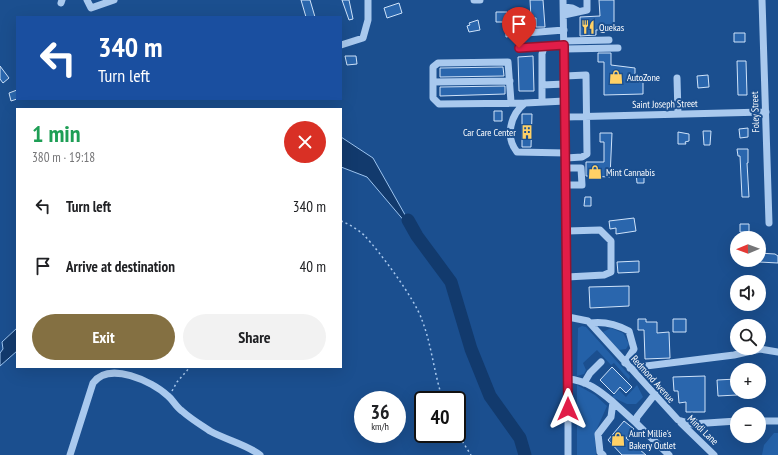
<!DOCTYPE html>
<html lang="en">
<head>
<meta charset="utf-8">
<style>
	:root { --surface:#fff; --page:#f2f2f2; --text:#202124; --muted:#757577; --accent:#847042 }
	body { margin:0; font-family:"PT Sans Narrow",sans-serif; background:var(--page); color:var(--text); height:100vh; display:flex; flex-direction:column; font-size:15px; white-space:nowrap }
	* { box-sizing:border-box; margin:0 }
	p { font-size:13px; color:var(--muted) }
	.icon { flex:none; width:22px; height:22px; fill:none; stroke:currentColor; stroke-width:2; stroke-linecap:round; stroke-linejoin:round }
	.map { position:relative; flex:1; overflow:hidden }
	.panel { position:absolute; left:16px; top:108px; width:326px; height:260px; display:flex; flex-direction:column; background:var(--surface); border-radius:0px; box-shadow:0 4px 16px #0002 }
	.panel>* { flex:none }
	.hud { position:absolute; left:16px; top:16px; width:326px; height:84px; border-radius:0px; box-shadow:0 4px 16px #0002; background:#1a4fa0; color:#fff; overflow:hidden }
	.needle { width:26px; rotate:269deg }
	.controls { position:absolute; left:730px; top:231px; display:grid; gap:8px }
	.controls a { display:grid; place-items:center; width:36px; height:36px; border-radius:50%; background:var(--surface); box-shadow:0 4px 16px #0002; font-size:20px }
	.speed { position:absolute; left:354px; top:391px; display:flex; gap:8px; font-size:20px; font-weight:700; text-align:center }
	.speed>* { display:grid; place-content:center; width:52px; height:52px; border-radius:50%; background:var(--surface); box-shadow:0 4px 16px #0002; line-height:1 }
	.speed small { font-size:10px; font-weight:400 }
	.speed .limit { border:2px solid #111; border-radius:6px; background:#fff; color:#111 }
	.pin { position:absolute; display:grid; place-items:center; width:34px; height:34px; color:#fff; margin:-41px -17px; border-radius:50% 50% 50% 0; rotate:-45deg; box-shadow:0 0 4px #0007 }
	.pin .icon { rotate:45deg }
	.me { position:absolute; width:44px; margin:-22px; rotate:0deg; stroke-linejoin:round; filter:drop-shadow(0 0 3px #0008) }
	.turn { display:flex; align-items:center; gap:14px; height:84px; padding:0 16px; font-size:18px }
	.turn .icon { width:52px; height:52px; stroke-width:2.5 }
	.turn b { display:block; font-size:28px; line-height:34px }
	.round { display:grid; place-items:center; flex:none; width:42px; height:42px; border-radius:21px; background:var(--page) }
	.summary { display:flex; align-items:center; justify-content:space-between; height:68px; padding:0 16px }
	h1 { font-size:24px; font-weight:700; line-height:30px; color:#1e9e55 }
	.action { display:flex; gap:8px; margin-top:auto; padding:8px 16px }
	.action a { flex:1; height:46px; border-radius:24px; background:var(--accent); color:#fff; font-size:16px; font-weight:700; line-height:46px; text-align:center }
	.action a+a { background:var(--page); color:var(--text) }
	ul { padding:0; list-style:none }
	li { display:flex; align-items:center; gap:12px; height:60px; padding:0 16px }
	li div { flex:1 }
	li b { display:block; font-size:15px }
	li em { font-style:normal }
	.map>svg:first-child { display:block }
	.green { fill:#2461a8 }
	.water { fill:#123a6d; stroke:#9cc4f0 }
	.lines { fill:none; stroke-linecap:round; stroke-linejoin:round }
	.river { stroke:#123a6d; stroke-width:13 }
	.building { fill:#2a66ad; stroke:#cfe3fa }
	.path { stroke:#a9c9ee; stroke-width:1.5; stroke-dasharray:2 3; stroke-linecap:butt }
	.minor { stroke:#a9c9ee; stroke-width:7 }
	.route-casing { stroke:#92132f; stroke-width:10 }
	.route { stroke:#e11d48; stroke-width:7 }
	.labels { text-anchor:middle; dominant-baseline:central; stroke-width:4; stroke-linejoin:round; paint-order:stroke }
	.poi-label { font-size:10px; fill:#fff; stroke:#1b4f8f; text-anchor:start }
	.street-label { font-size:10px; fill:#fff; stroke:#1b4f8f }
</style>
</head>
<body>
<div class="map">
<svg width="778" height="455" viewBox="0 0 778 455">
	<rect width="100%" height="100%" fill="#1b4f8f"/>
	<path class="green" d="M 582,326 L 586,327 L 630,376 L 629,380 L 614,363 L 611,365 L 597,350 L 583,363 L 586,370 L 584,374 L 577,376 L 578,328 Z
		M 611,328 L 623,333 L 629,344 L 626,349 L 619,350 L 603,332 Z
		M 577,385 L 595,395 L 607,406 L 595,433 L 596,455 L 577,455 Z
		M 637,385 L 643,397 L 636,404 L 627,404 L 612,397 L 619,390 L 626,397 Z
		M 774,433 L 778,433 L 778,455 L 762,455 L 764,445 Z"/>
	<path class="water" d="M 341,137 L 373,158 L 417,236 L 367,177 L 341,167 Z
		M 17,328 L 17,351 L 0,366 L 0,353 L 3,349 L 2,342 Z"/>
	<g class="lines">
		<path class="river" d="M 408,220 L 417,236 L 451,282 L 471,349 L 490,396 L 520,438 L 525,455"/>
	</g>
	<path class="building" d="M 301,0 L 310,0 L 315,17 L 306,17 Z
		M 342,0 L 349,0 L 353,19 L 349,20 Z
		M 530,0 L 543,0 L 545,27 L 536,27 L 536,18 L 531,18 Z
		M 599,0 L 614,0 L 614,29 L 596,30 L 596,35 L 580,36 L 580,17 L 600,16 Z
		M 399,3 L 402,13 L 387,18 L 384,8 Z
		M 496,12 L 507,12 L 508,22 L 496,22 Z
		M 478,20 L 480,30 L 469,32 L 467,26 L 470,25 L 469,23 Z
		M 506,25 L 513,25 L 513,28 L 521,28 L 521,34 L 506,37 Z
		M 734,33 L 745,33 L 745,42 L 734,42 Z
		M 598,53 L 611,53 L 611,65 L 635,68 L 635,82 L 643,82 L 643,94 L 604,95 L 604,62 L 598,62 Z
		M 345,56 L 356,56 L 357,64 L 347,65 Z
		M 533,56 L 534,91 L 519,91 L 518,57 Z
		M 737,61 L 746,61 L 747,95 L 738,95 Z
		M 0,66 L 9,78 L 3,83 L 0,79 Z
		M 503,67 L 504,76 L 440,77 L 440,68 Z
		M 708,75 L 709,87 L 698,88 L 697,76 Z
		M 505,86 L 505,94 L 440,96 L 440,87 Z
		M 17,90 L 17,99 L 11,101 L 9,93 Z
		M 494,111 L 502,111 L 502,121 L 494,121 Z
		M 522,114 L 532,114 L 531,147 L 522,147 Z
		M 748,128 L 748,137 L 740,138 L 739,129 Z
		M 703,131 L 711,131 L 710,145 L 704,145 Z
		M 678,132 L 689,134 L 689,141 L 685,142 L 686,144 L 678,144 Z
		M 600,133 L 612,133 L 610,177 L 586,176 L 586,162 L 604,162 L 604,142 L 600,142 Z
		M 737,149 L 748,149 L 748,163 L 747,163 L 749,197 L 742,197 L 740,156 L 738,156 Z
		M 636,173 L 644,173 L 644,183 L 637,183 Z
		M 585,197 L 591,197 L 591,206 L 584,206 Z
		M 634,218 L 636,231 L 616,234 L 616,228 L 610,229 L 609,221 Z
		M 740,224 L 749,224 L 749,232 L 740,232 Z
		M 759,253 L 775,254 L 778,256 L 778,263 L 759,262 Z
		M 639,261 L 639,272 L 618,273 L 617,262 Z
		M 629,286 L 629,306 L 590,308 L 589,287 Z
		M 638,319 L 646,319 L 646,322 L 657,322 L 657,333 L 669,332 L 670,358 L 645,359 L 644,330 L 638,330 Z
		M 673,319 L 686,319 L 686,332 L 673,332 Z
		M 612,367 L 632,387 L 626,393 L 620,387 L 614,394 L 600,380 Z
		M 705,376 L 705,412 L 686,412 L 686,402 L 679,403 L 678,391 L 674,391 L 673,377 Z
		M 737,379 L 737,395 L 718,396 L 717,380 Z
		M 624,421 L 634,429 L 626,438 L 646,455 L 622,455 L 608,440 Z"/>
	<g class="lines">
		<path class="path" d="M 341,221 C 349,224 357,229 364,235 C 380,252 415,299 422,320 C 432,346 434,374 443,400
			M 172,391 L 177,382 L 190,367
			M 457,433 L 471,455"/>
		<path class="minor" d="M 87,0 L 91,8 L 114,0
			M 474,0 L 480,0
			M 563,0 L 568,317 L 568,455
			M 762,0 L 769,223
			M 61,3 L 62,0
			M 564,7 L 572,8 L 578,11
			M 526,14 L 526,33 L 564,30
			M 564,15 L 587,10 L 587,0
			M 564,41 L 609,40
			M 341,45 L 363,38 L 368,20 L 368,0
			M 519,48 L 544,47
			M 564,49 L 618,48
			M 565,76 L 586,75 L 587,154 L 582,157 L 566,158
			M 677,78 L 678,114
			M 433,82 L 510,81
			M 542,85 L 565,84
			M 565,101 L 525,103 C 510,115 505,137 517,152 L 566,153
			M 511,102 L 508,62 L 438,63 L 433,67 L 433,98 L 439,104 L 525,103
			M 542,102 L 542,54 L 544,47 L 564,45
			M 565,117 L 766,112
			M 566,168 L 581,168 L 582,185 L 566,185
			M 567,231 L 600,230 L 611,241 L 611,272 L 604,275 L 567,277
			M 568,317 L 588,321 L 678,420 L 692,424 L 737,421
			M 590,323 C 604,321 616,324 629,331 L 634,349 L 625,363
			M 630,368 L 734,355 L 760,349 L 778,352
			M 568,379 C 586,380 600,391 613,402 L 611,417 L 598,434 L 600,452 L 603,455
			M 584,383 L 590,373 L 601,362
			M 655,394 L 637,417 L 636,423 L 669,455
			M 613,402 L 636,423
			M 759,421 L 778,421
			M 681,423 L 714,455
			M 70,455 L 93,383 C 109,361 152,381 168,396 C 173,400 176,407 182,411 C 191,419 201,425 210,431 C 226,440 246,444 260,455"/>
	</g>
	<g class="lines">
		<defs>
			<path id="route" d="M 519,48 L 564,45 L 568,409"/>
		</defs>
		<use href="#route" class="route-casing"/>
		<use href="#route" class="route"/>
	</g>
	<defs>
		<symbol id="restaurant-bare" viewBox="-9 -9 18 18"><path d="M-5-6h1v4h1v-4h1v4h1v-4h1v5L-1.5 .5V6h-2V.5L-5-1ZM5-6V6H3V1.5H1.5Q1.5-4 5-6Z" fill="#ffd166" stroke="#1b4f8f" stroke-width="2.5" paint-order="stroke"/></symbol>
		<symbol id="shop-bare" viewBox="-9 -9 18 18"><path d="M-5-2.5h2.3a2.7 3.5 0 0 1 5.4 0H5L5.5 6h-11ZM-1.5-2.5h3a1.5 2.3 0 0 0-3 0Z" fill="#ffd166" stroke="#1b4f8f" stroke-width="2.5" paint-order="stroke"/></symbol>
		<symbol id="building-bare" viewBox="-9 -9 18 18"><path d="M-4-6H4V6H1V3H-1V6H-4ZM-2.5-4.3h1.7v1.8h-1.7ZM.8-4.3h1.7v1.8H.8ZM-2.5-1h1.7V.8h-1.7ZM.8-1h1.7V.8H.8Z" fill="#ffd166" stroke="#1b4f8f" stroke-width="2.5" paint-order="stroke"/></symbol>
	</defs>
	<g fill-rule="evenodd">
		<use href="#restaurant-bare" x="578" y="17" width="20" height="20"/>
		<use href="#shop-bare" x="606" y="67" width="20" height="20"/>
		<use href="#building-bare" x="517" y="122" width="20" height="20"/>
		<use href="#shop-bare" x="585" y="162" width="20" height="20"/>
		<use href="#shop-bare" x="608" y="429" width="20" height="20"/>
	</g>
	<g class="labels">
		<g class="poi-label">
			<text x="599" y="27">Quekas</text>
			<text x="627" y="77">AutoZone</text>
			<text x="516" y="132" text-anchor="end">Car Care Center</text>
			<text x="606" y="172">Mint Cannabis</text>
			<text x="629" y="433">Aunt Millie's<tspan x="629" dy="12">Bakery Outlet</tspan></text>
		</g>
		<g class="street-label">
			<text transform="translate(665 104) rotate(-1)">Saint Joseph Street</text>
			<text transform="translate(755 112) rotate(-92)">Foley Street</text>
			<text transform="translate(653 379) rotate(48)">Redmond Avenue</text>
			<text transform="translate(703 430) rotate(44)">Mindi Lane</text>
		</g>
	</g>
</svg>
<div class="controls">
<a><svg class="needle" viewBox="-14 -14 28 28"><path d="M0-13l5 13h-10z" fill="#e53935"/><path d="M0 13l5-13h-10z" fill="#757577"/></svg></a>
<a><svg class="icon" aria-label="sound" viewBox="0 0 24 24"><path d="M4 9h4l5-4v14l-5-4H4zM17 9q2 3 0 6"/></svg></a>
<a><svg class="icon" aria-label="search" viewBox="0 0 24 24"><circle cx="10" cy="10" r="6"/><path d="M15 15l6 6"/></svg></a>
<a>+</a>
<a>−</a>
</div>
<div class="speed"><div>36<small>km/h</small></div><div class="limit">40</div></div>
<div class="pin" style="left:519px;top:48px;background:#d93025"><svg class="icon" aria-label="arrive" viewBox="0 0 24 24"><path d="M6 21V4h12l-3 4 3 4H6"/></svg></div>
<svg class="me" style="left:568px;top:409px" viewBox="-20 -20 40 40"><path d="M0-17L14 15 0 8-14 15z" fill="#e11d48" stroke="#fff" stroke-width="4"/></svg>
<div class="hud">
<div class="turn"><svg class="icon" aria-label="left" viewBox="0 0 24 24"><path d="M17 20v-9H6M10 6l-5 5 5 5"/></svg><div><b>340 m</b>Turn left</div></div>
</div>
<section class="panel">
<div class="summary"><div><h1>1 min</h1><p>380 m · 19:18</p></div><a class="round" style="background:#d93025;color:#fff"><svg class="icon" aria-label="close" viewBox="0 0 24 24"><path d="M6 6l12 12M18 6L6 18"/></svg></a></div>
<ul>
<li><svg class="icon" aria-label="left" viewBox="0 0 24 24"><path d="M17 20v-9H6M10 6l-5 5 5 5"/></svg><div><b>Turn left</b></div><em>340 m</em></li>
<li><svg class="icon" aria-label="arrive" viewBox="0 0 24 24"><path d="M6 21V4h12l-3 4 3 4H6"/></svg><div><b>Arrive at destination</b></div><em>40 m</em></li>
</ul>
<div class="action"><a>Exit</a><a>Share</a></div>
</section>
</div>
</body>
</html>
